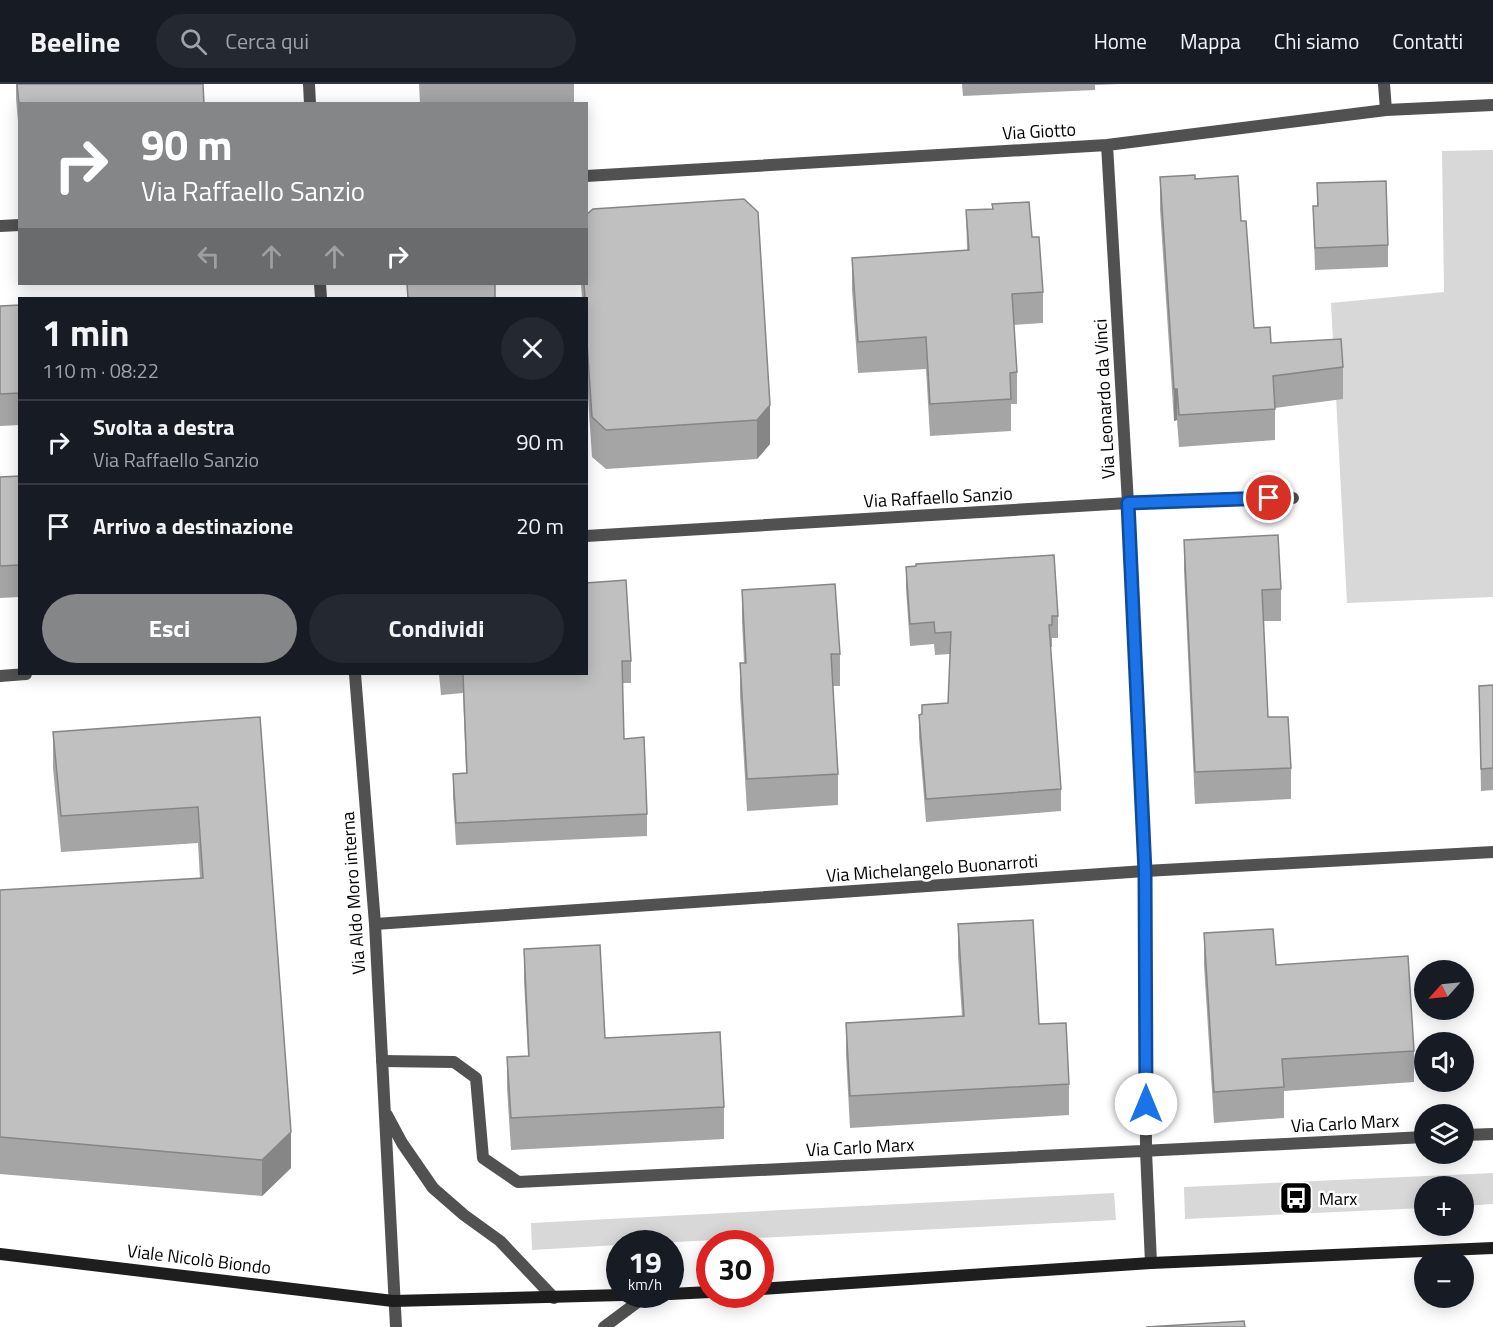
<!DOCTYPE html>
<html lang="it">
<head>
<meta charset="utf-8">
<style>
	:root { --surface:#171b24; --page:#242831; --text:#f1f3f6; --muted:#9ea1a6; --line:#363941; --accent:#858687 }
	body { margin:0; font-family:"Titillium Web",sans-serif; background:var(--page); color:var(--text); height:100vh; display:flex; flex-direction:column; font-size:22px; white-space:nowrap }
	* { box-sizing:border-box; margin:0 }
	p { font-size:20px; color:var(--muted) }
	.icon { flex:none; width:33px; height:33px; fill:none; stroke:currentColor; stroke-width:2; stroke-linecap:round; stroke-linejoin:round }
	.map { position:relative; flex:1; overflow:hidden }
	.details { position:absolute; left:18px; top:213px; width:570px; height:378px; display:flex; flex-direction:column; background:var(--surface); border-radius:0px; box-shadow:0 3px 15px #0003 }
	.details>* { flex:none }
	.top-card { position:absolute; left:18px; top:18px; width:570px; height:183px; border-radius:0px; box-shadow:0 3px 15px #0003; background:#858687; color:#fff; overflow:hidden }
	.needle { width:39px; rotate:243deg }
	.fabs { position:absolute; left:1414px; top:876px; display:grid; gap:12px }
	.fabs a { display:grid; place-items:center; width:60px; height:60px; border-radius:50%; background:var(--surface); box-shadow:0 3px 15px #0003; font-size:30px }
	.speed { position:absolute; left:606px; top:1146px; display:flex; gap:12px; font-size:30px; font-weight:700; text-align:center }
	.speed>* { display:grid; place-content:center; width:78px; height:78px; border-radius:50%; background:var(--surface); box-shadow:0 3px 15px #0003; line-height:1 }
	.speed small { font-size:15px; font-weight:400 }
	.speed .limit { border:9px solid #d22; background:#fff; color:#111 }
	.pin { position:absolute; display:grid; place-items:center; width:51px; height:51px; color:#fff; margin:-26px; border:3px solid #fff; border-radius:50%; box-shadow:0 2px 6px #0007 }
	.me { position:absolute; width:66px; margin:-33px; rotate:0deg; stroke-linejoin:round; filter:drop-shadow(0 0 4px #0008) }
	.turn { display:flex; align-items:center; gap:21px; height:126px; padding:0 24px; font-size:27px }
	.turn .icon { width:78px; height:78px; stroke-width:2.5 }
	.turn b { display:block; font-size:42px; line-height:51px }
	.lanes { display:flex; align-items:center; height:57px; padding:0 24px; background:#0003; justify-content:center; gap:30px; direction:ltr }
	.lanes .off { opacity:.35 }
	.round { display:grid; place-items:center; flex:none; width:63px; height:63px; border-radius:32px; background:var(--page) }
	.summary { display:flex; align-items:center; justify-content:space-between; height:102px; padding:0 24px }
	h1 { font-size:36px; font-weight:700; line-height:45px }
	.action { display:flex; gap:12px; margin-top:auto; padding:12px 24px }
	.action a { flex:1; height:69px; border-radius:36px; background:var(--accent); color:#fff; font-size:24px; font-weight:700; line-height:69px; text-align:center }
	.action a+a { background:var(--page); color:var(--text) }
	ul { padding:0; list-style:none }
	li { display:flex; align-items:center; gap:18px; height:84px; padding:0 24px; border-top:2px solid var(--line) }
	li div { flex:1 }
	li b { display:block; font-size:22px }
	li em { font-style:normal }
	header { display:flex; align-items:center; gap:36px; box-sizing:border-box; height:84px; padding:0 30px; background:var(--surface); border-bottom:2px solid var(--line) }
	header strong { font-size:28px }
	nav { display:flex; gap:33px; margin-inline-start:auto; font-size:21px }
	.search { width:420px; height:54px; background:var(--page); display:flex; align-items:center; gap:15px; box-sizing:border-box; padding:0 21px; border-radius:33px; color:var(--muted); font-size:22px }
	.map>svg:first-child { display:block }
	.green { fill:#d8d8d8 }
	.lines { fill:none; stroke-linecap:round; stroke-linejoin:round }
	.minor { stroke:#515151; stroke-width:12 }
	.tertiary { stroke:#515151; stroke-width:12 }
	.secondary { stroke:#1e1e1e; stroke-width:12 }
	.wall { fill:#a5a5a5 }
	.shaded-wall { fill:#868686 }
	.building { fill:#c0c0c0; stroke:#868686; stroke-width:1.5 }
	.route-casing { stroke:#114b97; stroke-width:15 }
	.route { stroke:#1a73e8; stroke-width:10 }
	.labels { text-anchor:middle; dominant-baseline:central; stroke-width:5; stroke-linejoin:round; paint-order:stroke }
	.street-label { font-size:18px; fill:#000; stroke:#fff }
	.poi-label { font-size:18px; fill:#000; stroke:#fff; text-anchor:start }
</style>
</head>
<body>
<header>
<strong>Beeline</strong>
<div class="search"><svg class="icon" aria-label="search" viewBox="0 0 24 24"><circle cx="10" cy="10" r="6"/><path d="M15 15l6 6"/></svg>Cerca qui</div>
<nav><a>Home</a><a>Mappa</a><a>Chi siamo</a><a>Contatti</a></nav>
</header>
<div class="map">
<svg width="1493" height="1243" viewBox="0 0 1493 1243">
	<rect width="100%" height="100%" fill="#fff"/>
	<path class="green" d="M 1493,66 L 1493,513 L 1347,519 L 1331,219 L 1444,208 L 1442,67 Z
		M 1493,1089 L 1493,1120 L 1464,1122 L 1464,1102 L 1425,1102 L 1425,1124 L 1185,1135 L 1184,1103 Z
		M 1114,1109 L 1116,1136 L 656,1159 L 620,1160 L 619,1161 L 532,1166 L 531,1139 Z"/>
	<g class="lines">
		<path class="minor" d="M 1384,0 L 1386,26
			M 1107,61 L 1128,419 L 1145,787 L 1146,1067 L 1151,1179
			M 586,92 L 1107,61 L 1386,26 L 1493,21
			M 0,142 L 20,141
			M 586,452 L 1128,419 L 1293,414
			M 0,592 L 26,590
			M 375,840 L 1145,787 L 1493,768
			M 382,977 L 454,978 L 476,994 L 483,1074 L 518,1098 L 1425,1053
			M 1464,1051 L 1493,1050"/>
		<path class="tertiary" d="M 309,0 L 310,20
			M 320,200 L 321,214
			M 355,590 L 375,840 L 396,1243
			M 387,1031 L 402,1059 L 433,1104 L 464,1131 L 500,1157 L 554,1214
			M 604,1243 L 647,1211"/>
		<path class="secondary" d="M 0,1170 L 393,1217 L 660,1210
			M 760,1205 L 1151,1179 L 1493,1164
			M 670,1210 L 710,1208"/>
	</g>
	<path class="wall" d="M 16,0 L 203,0 L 20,20 L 20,60 L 16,15 Z
		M 419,0 L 574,0 L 574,20 L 420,20 Z
		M 962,0 L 1119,0 L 1095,1 L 1095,6 L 963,12 Z
		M 1160,93 L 1195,95 L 1241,137 L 1254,244 L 1271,259 L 1343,283 L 1343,315 L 1275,324 L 1275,356 L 1179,363 L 1177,336 L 1174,337 L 1160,125 Z
		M 1317,99 L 1388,161 L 1388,183 L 1315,186 L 1313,122 L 1317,122 Z
		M 744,115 L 770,360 L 757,375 L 606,385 L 592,373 L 586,283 L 586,214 L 582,214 L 581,200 L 586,200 Z
		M 992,120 L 1032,153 L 1043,208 L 1043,239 L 1014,241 L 1017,288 L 1017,320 L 1011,320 L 1011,347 L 930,352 L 926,285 L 858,289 L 852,206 L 852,174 L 967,166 L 966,126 L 992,125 Z
		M 20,221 L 20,341 L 0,342 L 0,222 Z
		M 20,392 L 20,513 L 0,514 L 0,393 Z
		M 1184,456 L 1281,505 L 1281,537 L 1263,537 L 1268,633 L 1291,684 L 1291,715 L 1195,720 L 1184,487 Z
		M 906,483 L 1058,532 L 1058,554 L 1052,554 L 1052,563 L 1050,563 L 1061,705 L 1061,727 L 926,738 L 919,653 L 919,631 L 948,619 L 950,570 L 935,571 L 934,560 L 910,562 L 906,505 Z
		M 586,499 L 631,577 L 631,599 L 622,599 L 624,655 L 647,730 L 647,752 L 456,761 L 453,712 L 453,690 L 466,689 L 463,609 L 441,611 L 439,590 L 586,590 Z
		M 742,506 L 840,570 L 840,602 L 833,602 L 838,690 L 838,721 L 747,727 L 740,611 L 740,579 L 744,579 L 742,537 Z
		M 1493,601 L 1493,706 L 1481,707 L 1479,602 Z
		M 260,633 L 291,1084 L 262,1112 L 0,1090 L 0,806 L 200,795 L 198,759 L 61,768 L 53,684 L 53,648 Z
		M 958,840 L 1039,940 L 1069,1000 L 1069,1031 L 850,1044 L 846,971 L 846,939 L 962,933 L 958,872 Z
		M 1204,849 L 1276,881 L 1414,967 L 1414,998 L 1284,1007 L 1284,1034 L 1214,1039 L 1204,881 Z
		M 524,865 L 605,954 L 724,1023 L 724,1055 L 511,1066 L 507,1004 L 507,973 L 528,972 L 524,897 Z"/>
	<path class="shaded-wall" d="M 1174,305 L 1177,305 L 1177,336 L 1174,337 Z
		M 770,321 L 770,360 L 757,375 L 757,336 Z
		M 291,1048 L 291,1084 L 262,1112 L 262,1076 Z"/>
	<path class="building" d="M 17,0 L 203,0 L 204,20 L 20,20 L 20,28 Z
		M 1195,91 L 1195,95 L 1238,92 L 1241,137 L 1246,137 L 1254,244 L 1270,243 L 1271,259 L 1341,255 L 1343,283 L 1273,292 L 1275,325 L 1179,331 L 1177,305 L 1174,305 L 1160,93 Z
		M 1386,97 L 1388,161 L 1315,164 L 1313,122 L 1318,122 L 1317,99 Z
		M 744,115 L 758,128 L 770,321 L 757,336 L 606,346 L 592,333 L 586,244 L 586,214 L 585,214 L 584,200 L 586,200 L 586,131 L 593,125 Z
		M 1029,118 L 1032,153 L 1039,153 L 1043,208 L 1012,210 L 1017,288 L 1010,289 L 1011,315 L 930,320 L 926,253 L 858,258 L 852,174 L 969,166 L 966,126 L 993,125 L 992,120 Z
		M 407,200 L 495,200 L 495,214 L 408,214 Z
		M 20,221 L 20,309 L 0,310 L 0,222 Z
		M 20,392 L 20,481 L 0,482 L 0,393 Z
		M 1278,451 L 1281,505 L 1262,506 L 1268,633 L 1288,633 L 1291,684 L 1195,688 L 1184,456 Z
		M 1054,471 L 1058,532 L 1052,532 L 1052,541 L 1049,541 L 1061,705 L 926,715 L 919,631 L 922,630 L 922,621 L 948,619 L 951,548 L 935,549 L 934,538 L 910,540 L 906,483 L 916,482 L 916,480 Z
		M 626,496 L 631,577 L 622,577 L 624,655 L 644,653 L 647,730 L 456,739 L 453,690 L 467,689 L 463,590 L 586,590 L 586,499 Z
		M 835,500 L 840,570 L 831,570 L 838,690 L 747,695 L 740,579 L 746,579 L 742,506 Z
		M 1493,601 L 1493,684 L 1481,685 L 1479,602 Z
		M 260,633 L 291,1048 L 262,1076 L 0,1053 L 0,806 L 203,794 L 198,723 L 61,732 L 53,648 Z
		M 1033,836 L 1039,940 L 1066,939 L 1069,1000 L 850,1012 L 846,939 L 964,932 L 958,840 Z
		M 1273,845 L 1276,881 L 1408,872 L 1414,967 L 1282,975 L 1284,1003 L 1214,1008 L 1204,849 Z
		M 600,861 L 605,954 L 720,948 L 724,1023 L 511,1034 L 507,973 L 529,972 L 524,865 Z
		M 1244,1237 L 1245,1243 L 1146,1243 Z"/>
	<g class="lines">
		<defs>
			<path id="route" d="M 1146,1020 L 1145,788 L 1128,419 L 1269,414"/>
		</defs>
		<use href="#route" class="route-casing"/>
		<use href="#route" class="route"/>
	</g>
	<defs>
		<symbol id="bus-square" viewBox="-11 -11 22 22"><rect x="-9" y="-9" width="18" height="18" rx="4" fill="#000" stroke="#fff"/><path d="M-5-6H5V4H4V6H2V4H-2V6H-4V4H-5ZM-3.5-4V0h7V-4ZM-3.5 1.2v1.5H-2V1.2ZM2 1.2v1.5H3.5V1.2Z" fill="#fff"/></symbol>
	</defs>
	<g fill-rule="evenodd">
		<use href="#bus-square" x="1277" y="1095" width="38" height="38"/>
	</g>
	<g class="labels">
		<g class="street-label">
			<text transform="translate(1039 47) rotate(-3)">Via Giotto</text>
			<text transform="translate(1104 315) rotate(-93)">Via Leonardo da Vinci</text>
			<text transform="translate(938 413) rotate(-3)">Via Raffaello Sanzio</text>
			<text transform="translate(932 784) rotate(-4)">Via Michelangelo Buonarroti</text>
			<text transform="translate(353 809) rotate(-94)">Via Aldo Moro interna</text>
			<text transform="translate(1345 1039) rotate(-3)">Via Carlo Marx</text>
			<text transform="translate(860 1063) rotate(-3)">Via Carlo Marx</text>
			<text transform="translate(199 1175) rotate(7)">Viale Nicolò Biondo</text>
		</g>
		<g class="poi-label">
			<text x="1319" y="1114">Marx</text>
		</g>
	</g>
</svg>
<div class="fabs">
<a><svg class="needle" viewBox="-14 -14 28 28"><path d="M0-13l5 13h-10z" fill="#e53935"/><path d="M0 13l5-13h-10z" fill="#9ea1a6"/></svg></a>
<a><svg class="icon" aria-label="sound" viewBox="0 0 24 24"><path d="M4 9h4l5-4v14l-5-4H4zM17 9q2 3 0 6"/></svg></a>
<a><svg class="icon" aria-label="layers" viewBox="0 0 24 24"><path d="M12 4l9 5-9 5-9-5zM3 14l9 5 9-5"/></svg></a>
<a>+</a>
<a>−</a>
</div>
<div class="speed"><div>19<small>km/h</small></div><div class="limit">30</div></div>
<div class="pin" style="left:1269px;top:414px;background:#d93025"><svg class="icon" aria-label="arrive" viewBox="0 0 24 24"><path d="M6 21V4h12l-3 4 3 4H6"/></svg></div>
<svg class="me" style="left:1146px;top:1020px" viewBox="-20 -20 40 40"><circle r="19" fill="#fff"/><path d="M0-13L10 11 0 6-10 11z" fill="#1a73e8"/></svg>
<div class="top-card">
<div class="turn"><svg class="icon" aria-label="right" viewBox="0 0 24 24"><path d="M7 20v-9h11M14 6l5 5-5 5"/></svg><div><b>90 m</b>Via Raffaello Sanzio</div></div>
<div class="lanes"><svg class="icon off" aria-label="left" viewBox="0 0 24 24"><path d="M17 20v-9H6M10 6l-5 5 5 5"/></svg><svg class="icon off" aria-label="ahead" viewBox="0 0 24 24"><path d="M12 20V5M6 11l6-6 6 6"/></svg><svg class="icon off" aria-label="ahead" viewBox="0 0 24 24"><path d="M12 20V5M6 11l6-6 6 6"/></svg><svg class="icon" aria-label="right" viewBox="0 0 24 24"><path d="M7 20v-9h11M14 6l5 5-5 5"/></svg></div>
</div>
<section class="details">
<div class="summary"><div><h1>1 min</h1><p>110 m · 08:22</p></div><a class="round"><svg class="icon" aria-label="close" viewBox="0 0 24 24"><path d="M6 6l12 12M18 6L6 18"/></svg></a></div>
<ul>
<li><svg class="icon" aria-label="right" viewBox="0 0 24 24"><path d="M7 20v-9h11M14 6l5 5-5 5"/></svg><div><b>Svolta a destra</b><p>Via Raffaello Sanzio</p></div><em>90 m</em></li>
<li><svg class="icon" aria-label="arrive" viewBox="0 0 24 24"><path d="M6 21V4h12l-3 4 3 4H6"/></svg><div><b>Arrivo a destinazione</b></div><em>20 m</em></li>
</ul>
<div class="action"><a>Esci</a><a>Condividi</a></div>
</section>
</div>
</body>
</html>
